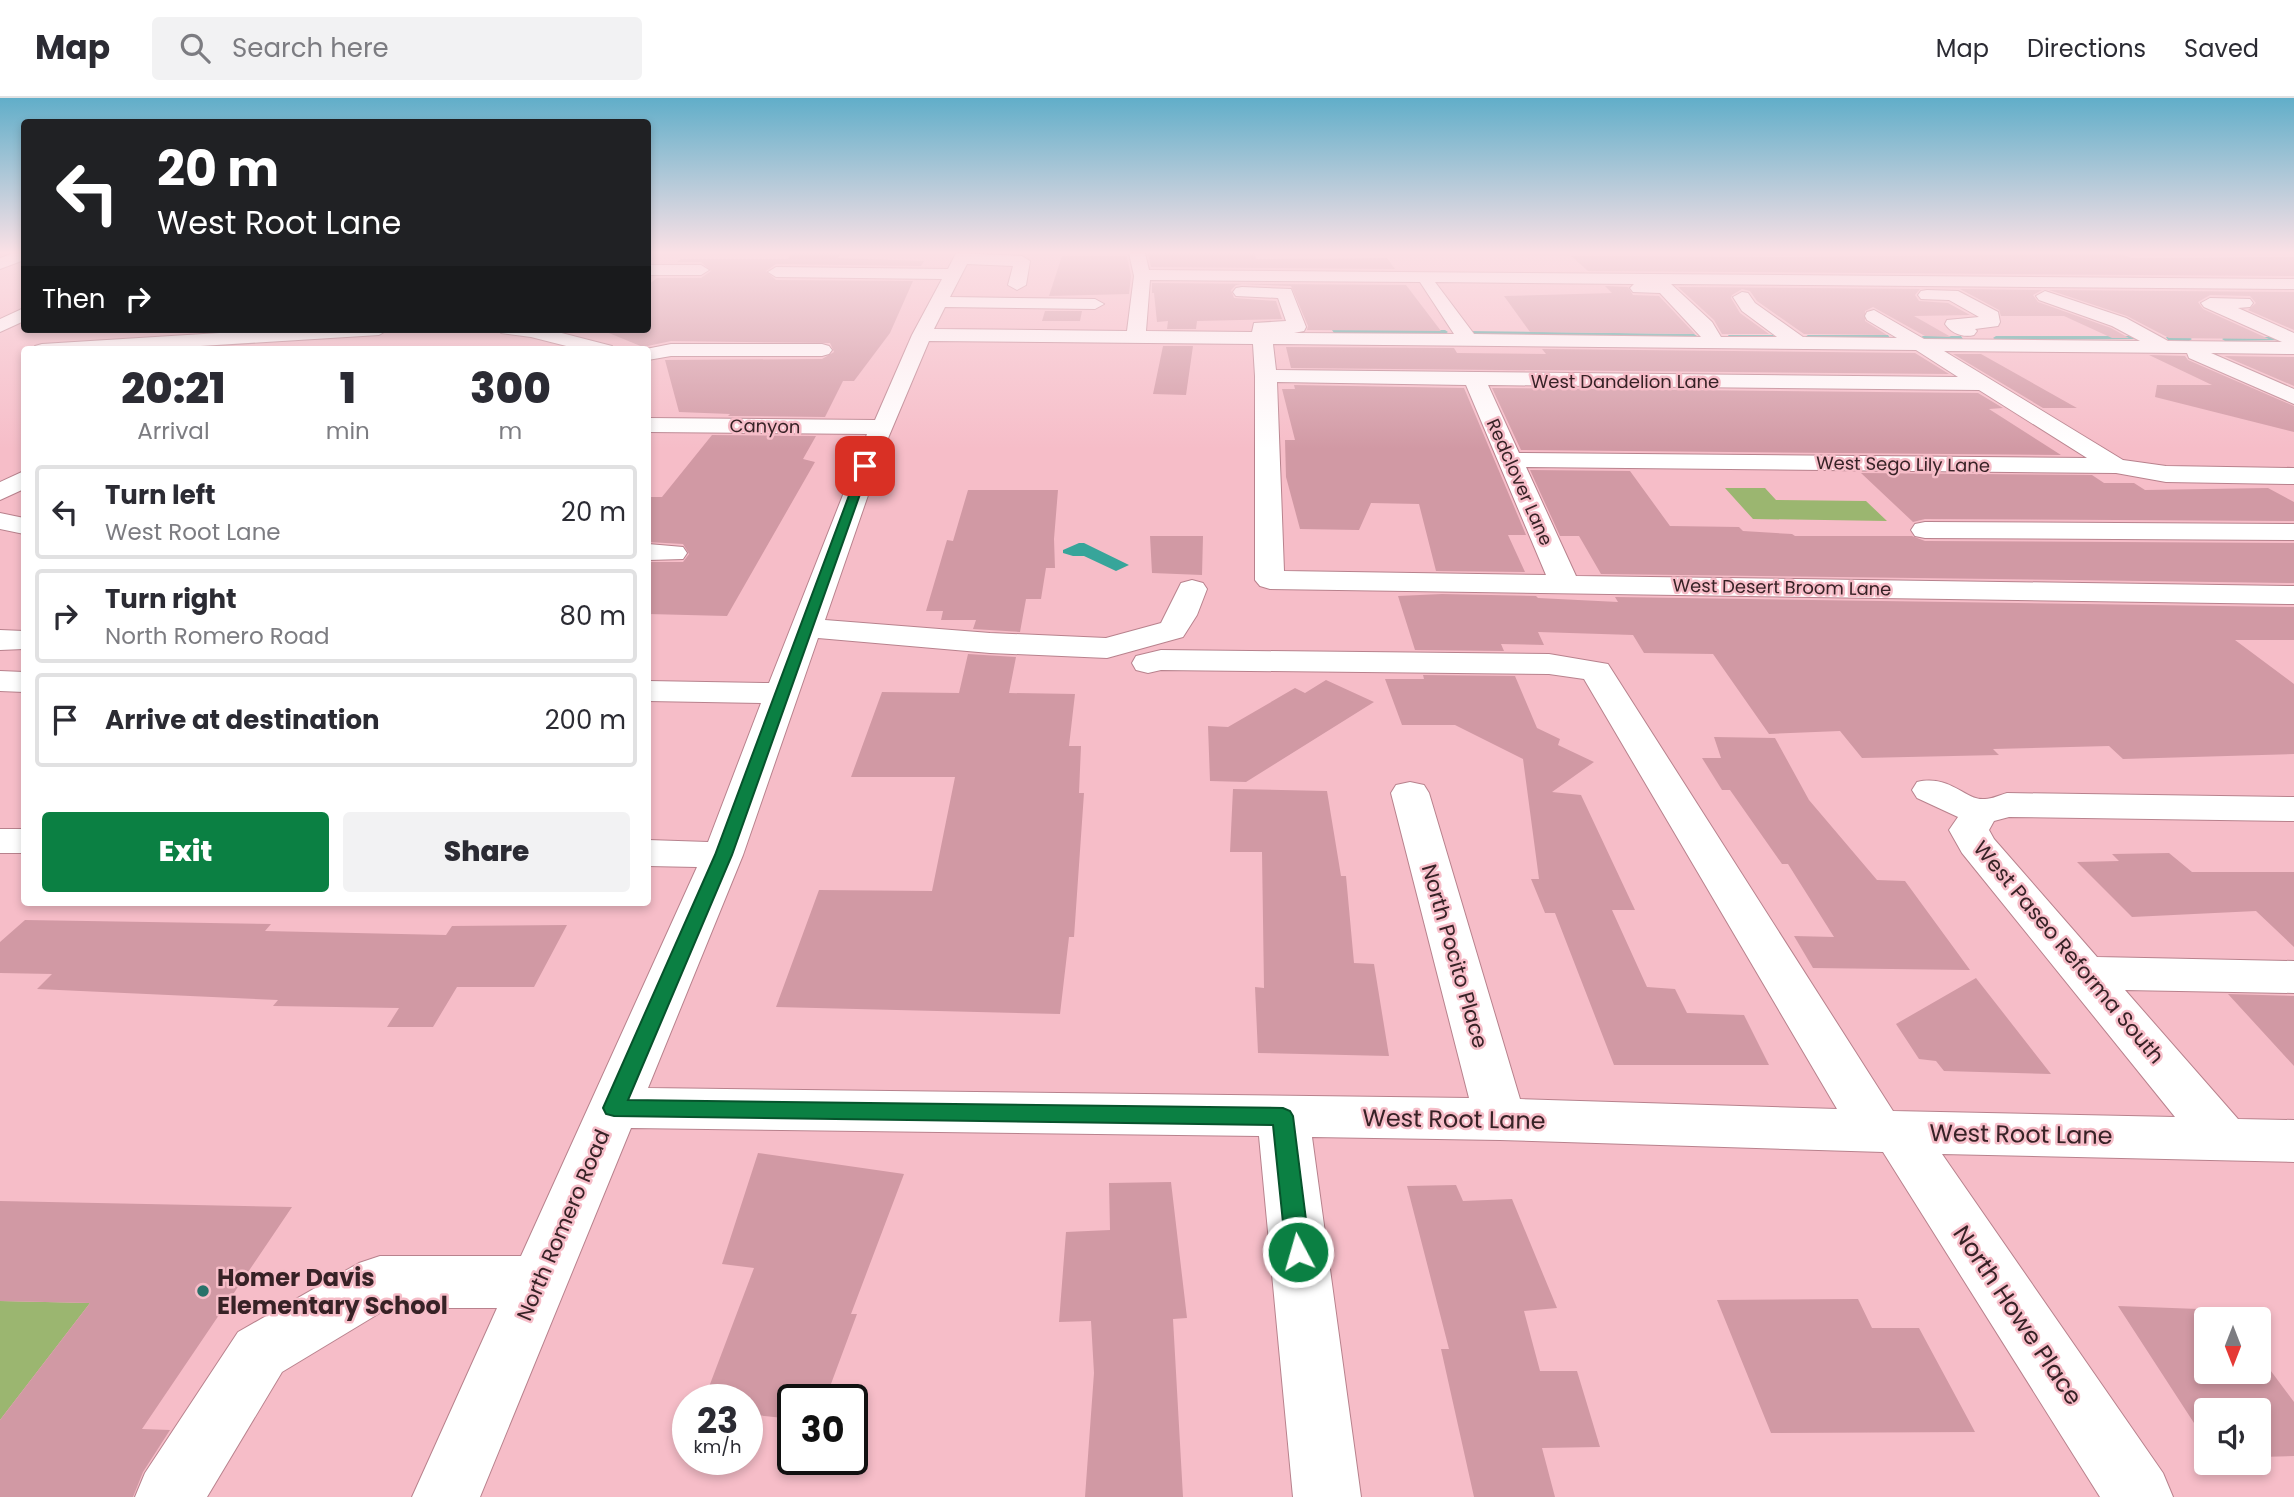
<!DOCTYPE html>
<html lang="en">
<head>
<meta charset="utf-8">
<style>
	:root { --surface:#fff; --page:#f2f2f3; --text:#2b2b33; --muted:#7c7c81; --line:#e1e1e2; --accent:#0b8043 }
	body { margin:0; font-family:Poppins,sans-serif; background:var(--page); color:var(--text); height:100vh; display:flex; flex-direction:column; font-size:26px; white-space:nowrap }
	* { box-sizing:border-box; margin:0 }
	p { font-size:23px; color:var(--muted) }
	.icon { flex:none; width:38px; height:38px; fill:none; stroke:currentColor; stroke-width:2; stroke-linecap:round; stroke-linejoin:round }
	.map { position:relative; flex:1; overflow:hidden }
	.panel { position:absolute; left:21px; top:248px; width:630px; height:560px; display:flex; flex-direction:column; background:var(--surface); border-radius:7px; box-shadow:0 4px 10px #0003 }
	.panel>* { flex:none }
	.top-card { position:absolute; left:21px; top:21px; width:630px; height:214px; border-radius:7px; box-shadow:0 4px 10px #0003; background:#202124; color:#fff; overflow:hidden }
	.needle { width:46px; rotate:180deg }
	.tools { position:absolute; left:2194px; top:1209px; display:grid; gap:14px }
	.tools a { display:grid; place-items:center; width:77px; height:77px; border-radius:7px; background:var(--surface); box-shadow:0 4px 10px #0003; font-size:35px }
	.speed { position:absolute; left:672px; top:1286px; display:flex; gap:14px; font-size:35px; font-weight:700; text-align:center }
	.speed>* { display:grid; place-content:center; width:91px; height:91px; border-radius:50%; background:var(--surface); box-shadow:0 4px 10px #0003; line-height:1 }
	.speed small { font-size:18px; font-weight:400 }
	.speed .limit { border:4px solid #111; border-radius:10px; background:#fff; color:#111 }
	.pin { position:absolute; display:grid; place-items:center; width:60px; height:60px; color:#fff; margin:-30px; border-radius:14px; box-shadow:0 4px 10px #0006 }
	.me { position:absolute; width:77px; margin:-38px; rotate:354deg; stroke-linejoin:round; filter:drop-shadow(0 0 5px #0008) }
	.turn { display:flex; align-items:center; gap:24px; height:147px; padding:0 21px; font-size:32px }
	.turn .icon { width:91px; height:91px; stroke-width:2.5 }
	.turn b { display:block; font-size:49px; line-height:60px }
	.then { display:flex; align-items:center; height:66px; padding:0 21px; background:#0003; gap:14px; font-size:26px }
	.eta { display:flex; justify-content:space-evenly; align-items:center; height:119px; text-align:center }
	.eta b { font-size:42px; font-weight:800; line-height:49px }
	.action { display:flex; gap:14px; margin-top:auto; padding:14px 21px }
	.action a { flex:1; height:80px; border-radius:7px; background:var(--accent); color:#fff; font-size:28px; font-weight:800; line-height:80px; text-align:center }
	.action a+a { background:var(--page); color:var(--text) }
	ul { padding:0; list-style:none }
	li { display:flex; align-items:center; gap:21px; height:94px; margin:0 14px 10px; padding:0 7px; border:4px solid var(--line); border-radius:7px }
	li div { flex:1 }
	li b { display:block; font-size:26px }
	li em { font-style:normal }
	header { display:flex; align-items:center; gap:42px; box-sizing:border-box; height:98px; padding:0 35px; background:var(--surface); border-bottom:2px solid var(--line) }
	header strong { font-size:33px }
	nav { display:flex; gap:38px; margin-inline-start:auto; font-size:24px }
	.search { width:490px; height:63px; background:var(--page); display:flex; align-items:center; gap:18px; box-sizing:border-box; padding:0 24px; border-radius:7px; color:var(--muted); font-size:26px }
	.map>svg:first-child { display:block }
	.green { fill:#9bb670 }
	.water { fill:#37a59a }
	.lines { fill:none; stroke-linecap:round; stroke-linejoin:round }
	.stream { fill:#37a59a; fill-rule:evenodd }
	.building { fill:#d199a4 }
	.minor-casing { stroke:#b8828d; stroke-width:2 }
	.minor { fill:#fff; fill-rule:evenodd }
	.route { fill:#0b8043; stroke:#07532c; stroke-width:2 }
	.poi-dot { fill:#287169; stroke:#f6bdc8; stroke-width:2.5 }
	.labels { text-anchor:middle; dominant-baseline:central; stroke-width:5; stroke-linejoin:round; paint-order:stroke }
	.far-street-label { font-size:18px; fill:#372226; stroke:#f6bdc8 }
	.street-label { font-size:21px; fill:#372226; stroke:#f6bdc8 }
	.near-street-label { font-size:24px; fill:#372226; stroke:#f6bdc8 }
	.near-poi-label { font-size:24px; font-weight:bold; fill:#372226; stroke:#f6bdc8; text-anchor:start }
</style>
</head>
<body>
<header>
<strong>Map</strong>
<div class="search"><svg class="icon" aria-label="search" viewBox="0 0 24 24"><circle cx="10" cy="10" r="6"/><path d="M15 15l6 6"/></svg>Search here</div>
<nav><a>Map</a><a>Directions</a><a>Saved</a></nav>
</header>
<div class="map">
<svg width="2294" height="1399" viewBox="0 0 2294 1399">
	<rect width="100%" height="100%" fill="#f6bdc8"/>
	<path class="green" d="M 1725,390 L 1765,390 L 1776,402 L 1866,403 L 1887,423 L 1753,421 Z
		M 0,1203 L 90,1205 L 0,1322 Z"/>
	<path class="water" d="M 1079,445 L 1084,445 L 1129,467 L 1116,473 L 1084,458 L 1073,458 L 1063,455 L 1063,452 Z"/>
	<g class="lines">
		<path class="stream" d="M 1332,232 L 1445,232 L 1448,234 L 1445,236 L 1334,235 Z
			M 1467,233 L 1694,236 L 1697,238 L 1694,240 L 1469,236 Z
			M 1728,237 L 1773,237 L 1776,239 L 1773,241 L 1730,240 Z
			M 1888,237 L 1890,240 L 1808,241 L 1805,239 L 1808,237 Z
			M 1961,238 L 1963,241 L 1923,242 L 1920,240 L 1923,238 Z
			M 2138,238 L 2140,241 L 1996,242 L 1993,240 L 1996,238 Z
			M 2166,239 L 2189,239 L 2192,241 L 2189,243 L 2168,242 Z
			M 2285,239 L 2287,242 L 2225,243 L 2222,241 L 2225,239 Z"/>
	</g>
	<path class="building" d="M 793,155 L 842,155 L 838,160 L 924,163 L 921,168 L 776,166 L 766,173 L 776,182 L 913,183 L 890,235 L 854,283 L 843,283 L 825,319 L 728,318 L 730,316 L 679,314 L 665,262 L 822,261 L 834,254 L 830,245 L 671,243 L 643,249 L 599,231 L 648,231 L 648,187 L 657,180 L 701,180 L 711,173 L 701,164 L 677,164 L 681,161 L 787,161 Z
		M 1148,155 L 1254,155 L 1256,161 L 1387,160 L 1395,171 L 1151,169 Z
		M 2121,156 L 2132,160 L 2294,159 L 2294,178 L 1588,173 L 1571,158 L 1786,159 Z
		M 1062,158 L 1127,158 L 1131,178 L 1129,196 L 1049,198 Z
		M 1152,185 L 1406,187 L 1441,233 L 1307,232 L 1308,228 L 1291,188 L 1242,186 L 1236,187 L 1231,192 L 1234,200 L 1276,203 L 1282,221 L 1197,223 L 1196,231 L 1167,231 L 1168,223 L 1157,224 L 1154,195 L 1152,195 Z
		M 1605,188 L 1628,189 L 1633,197 L 1659,198 L 1695,236 L 1530,234 L 1504,198 L 1612,195 Z
		M 1678,189 L 1920,191 L 1915,197 L 1919,203 L 1948,205 L 1970,217 L 1914,218 L 1951,239 L 1925,238 L 1873,209 L 1865,213 L 1865,223 L 1887,237 L 1804,236 L 1757,203 L 1750,193 L 1742,191 L 1732,197 L 1731,200 L 1740,215 L 1769,236 L 1722,236 L 1714,222 Z
		M 1960,191 L 2042,192 L 2033,197 L 2038,204 L 2111,230 L 2129,240 L 2112,240 L 2064,218 L 2001,218 L 1999,212 Z
		M 2049,192 L 2294,194 L 2294,232 L 2248,212 L 2256,205 L 2250,198 L 2210,197 L 2198,204 L 2203,211 L 2269,241 L 2169,240 L 2127,218 Z
		M 1045,213 L 1082,213 L 1080,223 L 1042,223 Z
		M 1163,248 L 1193,248 L 1186,297 L 1153,296 Z
		M 1286,249 L 1454,250 L 1457,255 L 1546,256 L 1542,251 L 1915,255 L 1949,276 L 1291,270 Z
		M 1953,256 L 1981,256 L 2077,310 L 2043,310 Z
		M 2149,257 L 2185,258 L 2188,262 L 2294,308 L 2294,334 L 2155,299 L 2157,287 L 2212,287 Z
		M 2224,258 L 2294,259 L 2294,288 Z
		M 1294,287 L 1464,290 L 1526,437 L 1508,437 L 1525,474 L 1436,473 L 1419,406 L 1371,405 L 1359,432 L 1300,431 L 1286,379 L 1285,342 L 1295,342 L 1282,291 L 1295,291 Z
		M 1492,290 L 1978,295 L 2003,310 L 1989,311 L 2061,357 L 1521,352 Z
		M 712,337 L 816,338 L 803,361 L 815,364 L 727,518 L 648,516 L 648,464 L 683,464 L 689,456 L 683,446 L 648,444 L 648,399 L 662,399 Z
		M 1530,372 L 1630,373 L 1670,428 L 1739,429 L 1743,433 L 1792,436 L 1795,438 L 1912,438 L 1925,443 L 2294,445 L 2294,485 L 1601,476 L 1579,438 L 1560,438 Z
		M 1861,375 L 2092,377 L 2104,385 L 2134,385 L 2145,392 L 2268,390 L 2294,404 L 2294,423 L 1925,421 L 1913,424 Z
		M 968,392 L 1058,392 L 1054,441 L 1055,470 L 1046,470 L 1041,501 L 1026,501 L 1020,534 L 973,531 L 976,522 L 941,522 L 943,513 L 926,513 L 947,442 L 953,443 Z
		M 1150,438 L 1203,438 L 1202,477 L 1152,475 Z
		M 1442,496 L 1536,498 L 1538,500 L 1618,504 L 1615,499 L 2294,509 L 2294,542 L 2235,542 L 2294,586 L 2294,656 L 2123,661 L 2109,648 L 1993,651 L 1999,657 L 1862,660 L 1840,633 L 1769,636 L 1713,556 L 1644,555 L 1633,537 L 1538,534 L 1544,547 L 1501,546 L 1504,553 L 1415,552 L 1398,498 Z
		M 968,556 L 1016,559 L 1009,595 L 1075,596 L 1069,648 L 1081,648 L 1079,695 L 1084,695 L 1074,839 L 1069,839 L 1060,916 L 776,909 L 819,792 L 932,793 L 955,679 L 851,679 L 882,594 L 959,595 Z
		M 1423,577 L 1515,578 L 1537,630 L 1560,641 L 1558,647 L 1594,664 L 1552,694 L 1581,697 L 1635,812 L 1612,812 L 1647,889 L 1675,891 L 1687,915 L 1744,917 L 1769,967 L 1614,967 L 1555,815 L 1545,815 L 1531,781 L 1539,781 L 1523,661 L 1455,627 L 1402,627 L 1385,581 L 1424,581 Z
		M 1326,582 L 1374,604 L 1246,684 L 1210,683 L 1208,628 L 1228,629 L 1295,590 L 1305,595 Z
		M 1714,639 L 1775,640 L 1809,702 L 1877,782 L 1905,783 L 1970,872 L 1813,870 L 1794,838 L 1834,839 L 1788,766 L 1782,766 L 1730,692 L 1722,692 L 1702,660 L 1721,660 Z
		M 1233,691 L 1327,693 L 1341,778 L 1346,778 L 1354,865 L 1374,866 L 1389,958 L 1258,955 L 1255,889 L 1264,890 L 1262,754 L 1230,754 Z
		M 2169,755 L 2192,774 L 2294,774 L 2294,849 L 2256,813 L 2132,819 L 2077,764 L 2119,763 L 2112,756 Z
		M 25,822 L 271,826 L 265,833 L 446,837 L 452,828 L 567,827 L 534,889 L 457,889 L 433,929 L 387,929 L 399,910 L 273,908 L 278,902 L 37,891 L 52,876 L 0,875 L 0,844 Z
		M 1976,880 L 2051,976 L 1944,973 L 1936,963 L 1919,961 L 1896,926 Z
		M 2228,896 L 2294,898 L 2294,968 Z
		M 758,1055 L 904,1076 L 851,1216 L 857,1216 L 825,1302 L 793,1302 L 793,1321 L 747,1316 L 747,1302 L 704,1302 L 754,1170 L 722,1166 Z
		M 1171,1084 L 1187,1220 L 1173,1221 L 1183,1399 L 1085,1399 L 1094,1275 L 1091,1223 L 1059,1224 L 1066,1134 L 1110,1132 L 1109,1085 Z
		M 1456,1087 L 1463,1103 L 1512,1101 L 1557,1210 L 1524,1213 L 1540,1273 L 1577,1273 L 1600,1349 L 1542,1350 L 1555,1399 L 1474,1399 L 1441,1251 L 1449,1251 L 1407,1088 Z
		M 0,1103 L 292,1109 L 142,1331 L 170,1332 L 143,1374 L 133,1399 L 0,1399 L 0,1322 L 90,1205 L 0,1203 Z
		M 1858,1201 L 1872,1230 L 1919,1230 L 1975,1334 L 1771,1335 L 1717,1202 Z
		M 2118,1208 L 2226,1212 L 2233,1222 L 2207,1222 L 2207,1274 L 2259,1274 L 2259,1257 L 2294,1304 L 2294,1358 L 2259,1359 L 2259,1312 L 2207,1312 L 2207,1345 Z"/>
	<g class="lines">
		<defs>
			<path id="minor" d="M 14,155 L 24,155 L 24,162 L 0,171 L 0,160 Z
				M 956,155 L 1022,158 L 1030,163 L 1026,187 L 1017,192 L 1008,187 L 1013,168 L 967,166 L 950,199 L 1095,201 L 1104,206 L 1095,211 L 945,209 L 934,231 L 1127,233 L 1134,178 L 1129,155 L 1145,155 L 1149,172 L 2294,181 L 2294,191 L 1671,186 L 1712,224 L 1721,239 L 1777,239 L 1742,213 L 1733,199 L 1742,194 L 1748,195 L 1755,205 L 1803,239 L 1897,240 L 1867,222 L 1865,218 L 1867,214 L 1874,212 L 1924,241 L 2140,243 L 2112,228 L 2039,202 L 2036,198 L 2045,193 L 2126,220 L 2168,243 L 2282,244 L 2204,209 L 2201,205 L 2210,200 L 2250,201 L 2253,205 L 2250,209 L 2238,210 L 2294,235 L 2294,256 L 2211,255 L 2294,291 L 2294,306 L 2189,260 L 2187,255 L 1944,253 L 2123,362 L 2166,368 L 2294,370 L 2294,386 L 2166,384 L 2116,375 L 1526,369 L 1576,478 L 2294,488 L 2294,506 L 1270,491 L 1260,488 L 1255,482 L 1255,278 L 1253,246 L 929,243 L 886,345 L 825,522 L 990,535 L 1106,540 L 1161,525 L 1181,485 L 1192,482 L 1203,485 L 1207,491 L 1197,517 L 1183,539 L 1107,560 L 990,555 L 818,540 L 743,757 L 648,990 L 1469,1000 L 1391,695 L 1396,687 L 1410,684 L 1424,687 L 1429,695 L 1520,1001 L 1837,1011 L 1584,581 L 1549,576 L 1161,572 L 1148,575 L 1136,572 L 1132,565 L 1136,558 L 1161,552 L 1549,556 L 1608,566 L 1893,1013 L 2175,1019 L 1962,755 L 1949,732 L 1958,719 L 1917,700 L 1912,692 L 1917,684 C 1951,676 1965,703 1985,701 C 1992,701 2000,697 2007,695 L 2294,699 L 2294,723 L 2009,719 L 1994,723 L 1989,732 L 1994,741 L 2097,859 L 2294,863 L 2294,895 L 2125,892 L 2238,1021 L 2294,1022 L 2294,1064 L 1942,1056 L 2163,1375 L 2173,1399 L 2100,1399 L 1883,1054 L 1500,1042 L 1312,1039 L 1361,1399 L 1293,1399 L 1259,1038 L 631,1030 L 480,1399 L 412,1399 L 497,1210 L 388,1210 L 282,1274 L 207,1399 L 135,1399 L 145,1375 L 238,1234 L 359,1165 L 380,1158 L 521,1158 L 697,769 L 648,768 L 648,742 L 708,744 L 761,605 L 648,603 L 648,583 L 769,585 L 867,336 L 648,334 L 648,320 L 875,322 L 912,237 L 942,181 L 776,179 L 768,174 L 776,169 L 948,171 ZM 1150,182 L 1420,184 L 1454,236 L 1294,235 L 1304,233 L 1306,229 L 1291,191 L 1242,189 L 1236,190 L 1233,194 L 1236,198 L 1278,200 L 1286,223 L 1254,225 L 1252,234 L 1146,233 ZM 1435,184 L 1634,186 L 1630,190 L 1633,194 L 1660,195 L 1701,239 L 1474,236 ZM 1273,246 L 1916,252 L 1958,279 L 1276,272 ZM 1277,284 L 1466,287 L 1546,477 L 1284,473 ZM 1488,287 L 1979,292 L 2087,360 L 1519,355 Z
				M 648,167 L 701,167 L 709,172 L 701,177 L 648,177 Z
				M 1927,192 L 1958,193 L 1998,214 L 2000,224 L 1998,228 L 1975,231 L 1977,233 L 1974,237 C 1963,240 1951,235 1945,226 L 1947,222 L 1979,219 L 1949,202 L 1921,201 L 1918,197 L 1921,193 Z
				M 24,210 L 24,223 L 0,234 L 0,221 Z
				M 286,231 L 389,231 L 379,237 L 137,252 L 32,252 L 35,248 L 42,246 Z
				M 498,231 L 546,231 L 612,248 L 615,252 L 582,252 L 531,239 L 501,235 Z
				M 671,246 L 822,246 L 829,248 L 832,252 L 829,256 L 822,258 L 671,258 L 648,262 L 648,252 L 641,252 Z
				M 24,373 L 24,391 L 0,402 L 0,384 Z
				M 0,415 L 24,420 L 24,436 L 0,431 Z
				M 1925,424 L 2294,426 L 2294,442 L 1925,440 L 1915,438 L 1911,432 L 1915,426 Z
				M 648,446 L 683,449 L 687,455 L 683,461 L 648,462 Z
				M 0,532 L 24,533 L 24,551 L 0,552 Z
				M 0,573 L 24,574 L 24,594 L 0,593 Z
				M 0,731 L 24,731 L 24,755 L 0,755 Z"/>
		</defs>
		<use href="#minor" class="minor-casing"/>
		<use href="#minor" class="minor"/>
	</g>
	<linearGradient id="sky" x2="0" y2="1"><stop stop-color="#61aec9"/><stop offset="0.44" stop-color="#fbe1e6"/><stop offset="1" stop-color="#fbe1e6" stop-opacity="0"/></linearGradient>
	<rect width="2294" height="351" fill="url(#sky)"/>
	<path class="route" d="M 865,365 L 870,368 L 732,757 L 628,1002 L 1283,1010 L 1290,1013 L 1293,1018 L 1310,1154 L 1307,1162 L 1298,1165 L 1290,1162 L 1286,1154 L 1273,1027 L 614,1018 L 606,1016 L 603,1010 L 715,757 L 860,368 Z"/>
	<circle class="poi-dot" cx="203" cy="1193" r="7"/>
	<g class="labels">
		<g class="far-street-label">
			<text x="1625" y="283">West Dandelion Lane</text>
			<text transform="translate(765 328) rotate(1)">Canyon</text>
			<text transform="translate(1903 366) rotate(1)">West Sego Lily Lane</text>
			<text transform="translate(1520 384) rotate(66)">Redclover Lane</text>
			<text transform="translate(1782 489) rotate(1)">West Desert Broom Lane</text>
		</g>
		<g class="street-label">
			<text transform="translate(2069 854) rotate(50)">West Paseo Reforma South</text>
			<text transform="translate(1455 858) rotate(74)">North Pocito Place</text>
			<text transform="translate(563 1127) rotate(-67)">North Romero Road</text>
		</g>
		<g class="near-street-label">
			<text transform="translate(1454 1021) rotate(1)">West Root Lane</text>
			<text transform="translate(2021 1036) rotate(1)">West Root Lane</text>
			<text transform="translate(2018 1217) rotate(56)">North Howe Place</text>
		</g>
		<g class="near-poi-label">
			<text x="217" y="1179">Homer Davis<tspan x="217" dy="28">Elementary School</tspan></text>
		</g>
	</g>
</svg>
<div class="tools">
<a><svg class="needle" viewBox="-14 -14 28 28"><path d="M0-13l5 13h-10z" fill="#e53935"/><path d="M0 13l5-13h-10z" fill="#7c7c81"/></svg></a>
<a><svg class="icon" aria-label="sound" viewBox="0 0 24 24"><path d="M4 9h4l5-4v14l-5-4H4zM17 9q2 3 0 6"/></svg></a>
</div>
<div class="speed"><div>23<small>km/h</small></div><div class="limit">30</div></div>
<div class="pin" style="left:865px;top:368px;background:#d93025"><svg class="icon" aria-label="arrive" viewBox="0 0 24 24"><path d="M6 21V4h12l-3 4 3 4H6"/></svg></div>
<svg class="me" style="left:1298px;top:1154px" viewBox="-20 -20 40 40"><circle r="17" fill="#0b8043" stroke="#fff" stroke-width="3"/><path d="M0-11L8 9 0 5-8 9z" fill="#fff"/></svg>
<div class="top-card">
<div class="turn"><svg class="icon" aria-label="left" viewBox="0 0 24 24"><path d="M17 20v-9H6M10 6l-5 5 5 5"/></svg><div><b>20 m</b>West Root Lane</div></div>
<div class="then">Then<svg class="icon" aria-label="right" viewBox="0 0 24 24"><path d="M7 20v-9h11M14 6l5 5-5 5"/></svg></div>
</div>
<section class="panel">
<div class="eta">
<div><b>20:21</b><p>Arrival</p></div>
<div><b>1</b><p>min</p></div>
<div><b>300</b><p>m</p></div>
</div>
<ul>
<li><svg class="icon" aria-label="left" viewBox="0 0 24 24"><path d="M17 20v-9H6M10 6l-5 5 5 5"/></svg><div><b>Turn left</b><p>West Root Lane</p></div><em>20 m</em></li>
<li><svg class="icon" aria-label="right" viewBox="0 0 24 24"><path d="M7 20v-9h11M14 6l5 5-5 5"/></svg><div><b>Turn right</b><p>North Romero Road</p></div><em>80 m</em></li>
<li><svg class="icon" aria-label="arrive" viewBox="0 0 24 24"><path d="M6 21V4h12l-3 4 3 4H6"/></svg><div><b>Arrive at destination</b></div><em>200 m</em></li>
</ul>
<div class="action"><a>Exit</a><a>Share</a></div>
</section>
</div>
</body>
</html>
